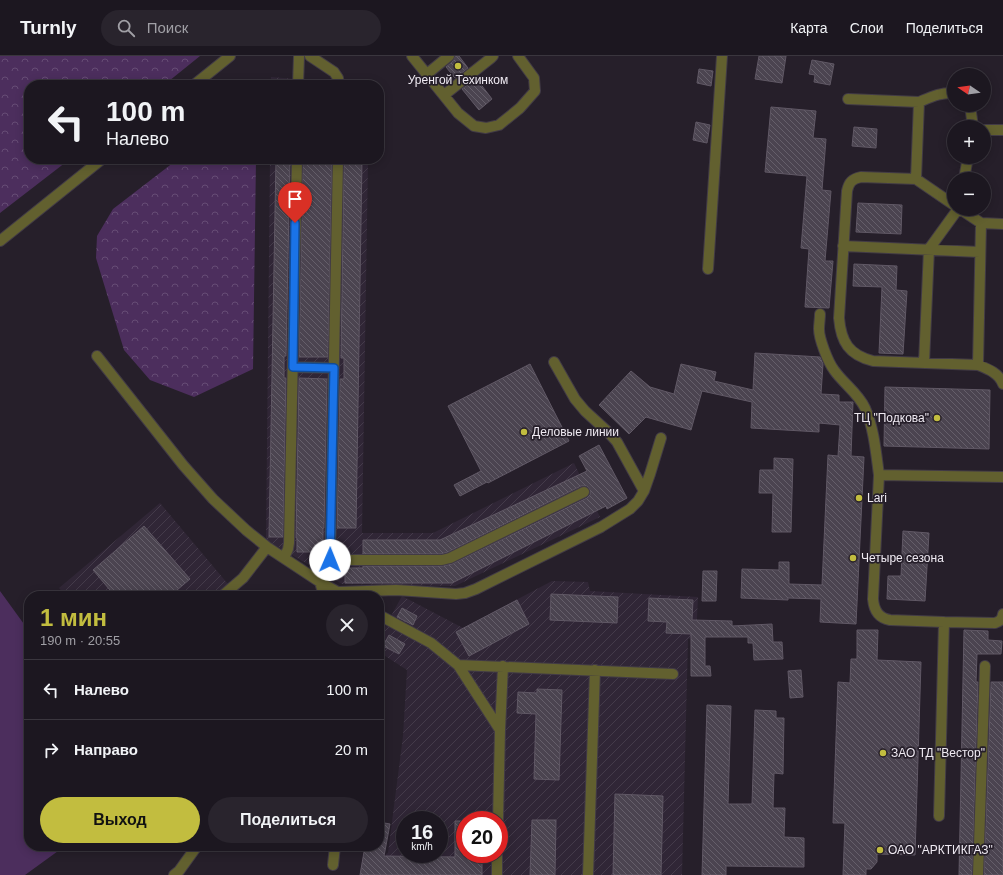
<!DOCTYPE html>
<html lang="ru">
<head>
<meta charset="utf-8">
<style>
	:root { --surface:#1c1720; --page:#29242d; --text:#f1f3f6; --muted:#a09fa5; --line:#3a363e; --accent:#c2bd3f }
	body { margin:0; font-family:Helvetica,sans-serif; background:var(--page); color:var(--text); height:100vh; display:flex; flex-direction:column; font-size:15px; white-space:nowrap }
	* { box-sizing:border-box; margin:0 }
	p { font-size:13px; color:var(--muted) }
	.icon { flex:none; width:22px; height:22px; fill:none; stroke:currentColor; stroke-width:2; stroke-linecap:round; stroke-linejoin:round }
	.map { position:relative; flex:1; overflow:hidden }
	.panel { position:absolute; left:24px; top:535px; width:360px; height:260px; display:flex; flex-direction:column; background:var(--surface); border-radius:16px; box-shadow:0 2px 10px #0003,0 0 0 1px var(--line) }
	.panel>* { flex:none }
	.banner { position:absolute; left:24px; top:24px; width:360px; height:84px; border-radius:16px; box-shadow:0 2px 10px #0003,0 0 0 1px var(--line); background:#1c1720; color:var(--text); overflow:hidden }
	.needle { width:26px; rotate:283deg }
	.buttons { position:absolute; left:947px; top:12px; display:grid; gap:8px }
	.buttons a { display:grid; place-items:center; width:44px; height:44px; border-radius:50%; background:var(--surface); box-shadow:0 2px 10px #0003,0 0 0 1px var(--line); font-size:20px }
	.speed { position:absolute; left:396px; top:755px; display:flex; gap:8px; font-size:20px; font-weight:700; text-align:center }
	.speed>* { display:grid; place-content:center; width:52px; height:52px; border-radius:50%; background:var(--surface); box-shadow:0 2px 10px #0003,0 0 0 1px var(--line); line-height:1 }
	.speed small { font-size:10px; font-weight:400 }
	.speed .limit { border:6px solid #d22; background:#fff; color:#111 }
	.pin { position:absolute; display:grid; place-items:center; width:34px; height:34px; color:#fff; margin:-41px -17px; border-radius:50% 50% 50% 0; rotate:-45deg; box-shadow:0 0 4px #0007 }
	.pin .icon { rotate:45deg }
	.me { position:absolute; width:44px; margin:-22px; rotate:1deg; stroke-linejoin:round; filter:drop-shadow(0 0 3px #0008) }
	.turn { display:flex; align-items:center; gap:14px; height:84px; padding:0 16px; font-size:18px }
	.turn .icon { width:52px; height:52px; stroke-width:2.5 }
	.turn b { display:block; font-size:28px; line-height:34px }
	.round { display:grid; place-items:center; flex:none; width:42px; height:42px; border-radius:21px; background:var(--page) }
	.overview { display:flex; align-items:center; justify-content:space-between; height:68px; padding:0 16px }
	h1 { font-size:24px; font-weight:700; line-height:30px; color:var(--accent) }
	.cta { display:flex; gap:8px; margin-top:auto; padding:8px 16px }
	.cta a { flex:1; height:46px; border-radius:24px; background:var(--accent); color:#111; font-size:16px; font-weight:700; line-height:46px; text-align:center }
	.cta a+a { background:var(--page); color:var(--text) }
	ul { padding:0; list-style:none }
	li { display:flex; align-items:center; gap:12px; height:60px; padding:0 16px; border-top:1px solid var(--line) }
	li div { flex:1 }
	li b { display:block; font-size:15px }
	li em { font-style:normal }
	header { display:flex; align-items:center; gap:24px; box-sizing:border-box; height:56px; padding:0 20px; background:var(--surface); border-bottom:1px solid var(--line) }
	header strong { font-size:19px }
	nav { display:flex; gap:22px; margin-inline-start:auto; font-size:14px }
	.search { width:280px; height:36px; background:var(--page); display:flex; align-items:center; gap:10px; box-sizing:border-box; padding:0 14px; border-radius:22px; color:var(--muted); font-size:15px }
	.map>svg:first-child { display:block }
	.industrial { fill:url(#industrial-furrows); fill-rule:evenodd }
	.grass { fill:#4c2e5d }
	.forest { fill:url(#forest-crowns) }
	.building { fill:url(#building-back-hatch); stroke:#605865 }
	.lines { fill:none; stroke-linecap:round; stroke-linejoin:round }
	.minor-casing { stroke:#423b46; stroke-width:12 }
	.minor { stroke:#62602f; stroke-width:10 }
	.route-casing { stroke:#114b97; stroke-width:10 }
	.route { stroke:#1a73e8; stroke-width:7 }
	.poi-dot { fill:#c2bd3f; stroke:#261f2a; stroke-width:1.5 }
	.labels { text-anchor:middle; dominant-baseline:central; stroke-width:3.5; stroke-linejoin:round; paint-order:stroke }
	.poi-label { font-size:12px; fill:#efeaf2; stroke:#261f2a; text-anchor:start }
</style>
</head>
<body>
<header>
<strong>Turnly</strong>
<div class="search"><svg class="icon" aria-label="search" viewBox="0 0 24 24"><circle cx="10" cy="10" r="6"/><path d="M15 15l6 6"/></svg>Поиск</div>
<nav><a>Карта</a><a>Слои</a><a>Поделиться</a></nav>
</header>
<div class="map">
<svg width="1003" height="819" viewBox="0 0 1003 819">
	<defs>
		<pattern id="industrial-furrows" width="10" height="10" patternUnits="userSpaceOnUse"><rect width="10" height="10" fill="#302636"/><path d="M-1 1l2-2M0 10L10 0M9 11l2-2" fill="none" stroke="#443b4a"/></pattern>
		<pattern id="forest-crowns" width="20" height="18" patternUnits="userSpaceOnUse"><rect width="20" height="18" fill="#4c2e5d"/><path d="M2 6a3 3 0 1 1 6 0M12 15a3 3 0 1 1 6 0" fill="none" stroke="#664c75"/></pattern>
		<pattern id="building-back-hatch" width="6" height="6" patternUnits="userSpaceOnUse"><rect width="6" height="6" fill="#4b4450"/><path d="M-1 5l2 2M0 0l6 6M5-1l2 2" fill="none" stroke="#655f6a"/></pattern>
	</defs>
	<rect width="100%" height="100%" fill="#261f2a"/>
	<path class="industrial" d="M 271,21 L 369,29 L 271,29 Z
		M 270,103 L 368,103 L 362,477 L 433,477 L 574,407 L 600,461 L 455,530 L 342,528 L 266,484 Z
		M 160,447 L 238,540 L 66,540 L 59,532 Z
		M 552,525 L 588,526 L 590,535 L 698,541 L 696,582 L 688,583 L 682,819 L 383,819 L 386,798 L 388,797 L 403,680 L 407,614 L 379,596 L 379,582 L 402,540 L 463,572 ZM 405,764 L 439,764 L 439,798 L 405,798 ZM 465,764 L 499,764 L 499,798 L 465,798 Z"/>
	<path class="grass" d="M 0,535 L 29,575 L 29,790 L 65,790 L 25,819 L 0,819 Z"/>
	<path class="forest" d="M 0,0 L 200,0 L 164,29 L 29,29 L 29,103 L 70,103 L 0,157 Z
		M 178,103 L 256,103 L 253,313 L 194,341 L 150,324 L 124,294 L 96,202 L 97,180 L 113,153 Z"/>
	<path class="building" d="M 455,0 L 459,0 L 468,12 L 455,22 L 446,11 L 453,5 Z
		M 759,0 L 786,0 L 782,27 L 755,23 Z
		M 812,4 L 834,8 L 830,29 L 814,26 L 815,19 L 809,18 Z
		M 699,13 L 713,15 L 711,30 L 697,27 Z
		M 476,22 L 492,43 L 479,54 L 462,33 Z
		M 771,51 L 816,55 L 813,82 L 826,83 L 822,134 L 831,135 L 825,205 L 833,205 L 829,252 L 805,251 L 809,193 L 801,192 L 807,120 L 765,116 Z
		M 696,66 L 710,69 L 707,87 L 693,84 Z
		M 854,71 L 877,73 L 876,92 L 852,90 Z
		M 276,103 L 290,103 L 286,300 L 284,300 L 284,322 L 286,322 L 283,481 L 269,481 Z
		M 303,103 L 332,103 L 328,301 L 299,301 Z
		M 344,103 L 362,103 L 356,472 L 337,472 L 340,323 L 344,323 L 344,302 L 341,302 Z
		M 858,147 L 902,149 L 901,178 L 856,176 Z
		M 854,208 L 897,210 L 896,234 L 907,235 L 903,298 L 879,297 L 882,231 L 853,230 Z
		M 755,297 L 820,301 L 823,308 L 821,338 L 839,339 L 839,346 L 853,346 L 851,400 L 864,401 L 856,568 L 820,566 L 821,543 L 788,542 L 788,544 L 741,542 L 742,513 L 779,514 L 779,506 L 789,506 L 789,528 L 822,529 L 828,399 L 838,400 L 840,369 L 819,367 L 819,376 L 751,372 L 752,346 L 702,335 L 691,374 L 646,361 L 629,378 L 599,349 L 631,315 L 650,331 L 674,338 L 681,308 L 716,316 L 714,325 L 753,334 Z
		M 530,308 L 569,385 L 488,427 L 487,426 L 460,440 L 454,429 L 481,415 L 448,350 Z
		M 299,322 L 327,323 L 324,472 L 323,472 L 323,496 L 297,496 L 297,482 L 296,482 Z
		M 885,331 L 990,334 L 989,393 L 884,390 Z
		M 599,389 L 627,442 L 607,453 L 606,450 L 452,527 L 345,527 L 345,512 L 363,512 L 363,510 L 442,510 L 452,508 L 587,442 L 590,439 L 590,434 L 587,430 L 581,430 L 448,496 L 441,498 L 363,498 L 363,484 L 440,484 L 587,415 L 579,400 Z
		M 774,402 L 793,403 L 791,476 L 772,476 L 773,437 L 759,437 L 760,414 L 774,414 Z
		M 144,470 L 190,523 L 170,540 L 115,540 L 93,514 Z
		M 903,475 L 929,477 L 925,545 L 887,543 L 888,520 L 901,520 Z
		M 703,515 L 717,515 L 716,545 L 702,545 Z
		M 551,538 L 618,541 L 617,567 L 550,564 Z
		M 649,542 L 693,544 L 692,564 L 732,565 L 732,570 L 772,568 L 773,586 L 782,586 L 783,603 L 754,604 L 753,587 L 748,587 L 748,581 L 705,581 L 705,610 L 710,610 L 711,620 L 691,620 L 691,578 L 666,577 L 667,566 L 648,565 Z
		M 517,544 L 529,568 L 469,600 L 456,576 Z
		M 402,552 L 417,560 L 413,569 L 397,561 Z
		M 857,574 L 878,574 L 877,604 L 921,606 L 915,799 L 877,798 L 877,806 L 871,813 L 866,813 L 866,819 L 843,819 L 845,767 L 833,767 L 838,626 L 850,627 L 851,603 L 857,603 Z
		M 964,574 L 988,575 L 988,584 L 1002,585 L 1001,598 L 977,598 L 976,626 L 978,626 L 972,819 L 959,819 Z
		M 389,579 L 405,588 L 399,598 L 383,590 Z
		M 801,614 L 803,641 L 790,642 L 788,615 Z
		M 991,626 L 1003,626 L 1003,819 L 984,819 Z
		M 537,633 L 562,634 L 559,724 L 534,723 L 536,658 L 517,657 L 518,636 L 537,637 Z
		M 707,649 L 731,650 L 728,748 L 752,748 L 755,654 L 776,655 L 776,662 L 784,662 L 783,718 L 774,717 L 773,752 L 785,752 L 784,781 L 804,782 L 804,811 L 726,810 L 726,819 L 702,819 Z
		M 615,738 L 663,740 L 661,819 L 613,819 Z
		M 532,764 L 556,764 L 555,819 L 530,819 Z
		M 455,765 L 465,765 L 465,798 L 474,798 L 474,801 L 482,801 L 482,819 L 360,819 L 365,790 L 379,790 L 379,766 L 390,768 L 384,800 L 455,801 Z"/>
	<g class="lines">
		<defs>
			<path id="minor" d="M 310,0 L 334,16 L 338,22 L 339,29
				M 412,0 L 458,57 L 474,70 L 486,72 L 499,69 L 520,52 L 535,35 L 534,22 L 518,0
				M 427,18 L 449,0
				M 194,29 L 230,0
				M 298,29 L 299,0
				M 444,39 L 491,2 L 493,0
				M 848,43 L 919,46 L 916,123
				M 919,46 C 931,41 941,36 954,37
				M 970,49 L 973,71
				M 984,74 L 1003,74
				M 964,123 L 968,101
				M 954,149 L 916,123 L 861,121 C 852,123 849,126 847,135 L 839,262 C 841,286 849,299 873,305 L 978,309
				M 960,153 L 981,167 L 1003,168
				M 981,167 L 978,309 C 988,313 999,317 1003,328
				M 0,185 L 102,103
				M 843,190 L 980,196
				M 708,213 L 722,0
				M 820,258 C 820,263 819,268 819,273 C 819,283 828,306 834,314 C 843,327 858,337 865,352 C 874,372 876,397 879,419
				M 97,300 L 183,409 L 213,443 L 246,474 L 267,491 L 320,526 L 343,539
				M 554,306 L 575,343 L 585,355 L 608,376 L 617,386 L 644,435
				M 924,307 L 929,193 L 958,153
				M 293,311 L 334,312
				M 284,502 L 288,493 L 289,487 L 297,103
				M 330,504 L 338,103
				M 338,536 L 396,534 L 412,535 L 456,538 L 465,537 L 476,533 L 601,471 L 630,453 L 638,445 L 644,435 L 650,418 L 661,382
				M 222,540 L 243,522 L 267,491
				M 324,540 L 320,526 L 330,504 L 442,504 L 450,502 L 584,436
				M 379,559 L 431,587 L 458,609 L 673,618
				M 944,566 L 995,567 C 1000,565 1002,564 1003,558
				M 458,609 L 500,674 L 498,764
				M 500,674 L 503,610
				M 939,760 L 944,566 L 890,564 C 879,562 874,555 873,543 L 879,419 L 1003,421
				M 333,809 L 335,790
				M 174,819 L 179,815 L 197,790
				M 497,819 L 497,798
				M 588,819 L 595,614
				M 978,819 L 985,610"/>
		</defs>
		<use href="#minor" class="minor-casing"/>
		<use href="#minor" class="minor"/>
	</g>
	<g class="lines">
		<defs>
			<path id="route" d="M 295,167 L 293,311 L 334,312 L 330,504"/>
		</defs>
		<use href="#route" class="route-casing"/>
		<use href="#route" class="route"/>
	</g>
	<g class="poi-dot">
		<circle cx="458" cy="10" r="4"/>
		<circle cx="937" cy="362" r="4"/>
		<circle cx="524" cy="376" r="4"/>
		<circle cx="859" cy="442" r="4"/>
		<circle cx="853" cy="502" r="4"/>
		<circle cx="883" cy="697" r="4"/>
		<circle cx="880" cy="794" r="4"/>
	</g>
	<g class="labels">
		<g class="poi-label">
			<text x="458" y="24" text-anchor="middle">Уренгой Техинком</text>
			<text x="929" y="362" text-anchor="end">ТЦ "Подкова"</text>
			<text x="532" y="376">Деловые линии</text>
			<text x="867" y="442">Lari</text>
			<text x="861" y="502">Четыре сезона</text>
			<text x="891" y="697">ЗАО ТД "Вестор"</text>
			<text x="888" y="794">ОАО "АРКТИКГАЗ"</text>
		</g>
	</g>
</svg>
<div class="buttons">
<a><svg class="needle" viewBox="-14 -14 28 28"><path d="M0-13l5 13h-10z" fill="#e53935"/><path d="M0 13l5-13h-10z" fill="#a09fa5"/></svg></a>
<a>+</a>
<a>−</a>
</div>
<div class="speed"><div>16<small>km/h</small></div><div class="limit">20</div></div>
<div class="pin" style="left:295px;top:167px;background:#d93025"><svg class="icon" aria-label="arrive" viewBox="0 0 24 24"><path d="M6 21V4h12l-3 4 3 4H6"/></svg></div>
<svg class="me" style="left:330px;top:504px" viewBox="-20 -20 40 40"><circle r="19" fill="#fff"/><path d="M0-13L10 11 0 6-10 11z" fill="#1a73e8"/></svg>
<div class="banner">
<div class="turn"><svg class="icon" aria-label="left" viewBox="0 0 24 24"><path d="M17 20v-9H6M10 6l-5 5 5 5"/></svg><div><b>100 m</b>Налево</div></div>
</div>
<section class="panel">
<div class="overview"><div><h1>1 мин</h1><p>190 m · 20:55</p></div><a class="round"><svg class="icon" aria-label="close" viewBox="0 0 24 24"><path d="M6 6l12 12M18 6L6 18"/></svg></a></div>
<ul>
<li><svg class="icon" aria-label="left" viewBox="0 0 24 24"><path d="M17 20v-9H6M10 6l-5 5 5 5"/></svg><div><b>Налево</b></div><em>100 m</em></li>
<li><svg class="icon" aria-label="right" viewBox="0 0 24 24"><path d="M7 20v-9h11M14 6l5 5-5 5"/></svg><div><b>Направо</b></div><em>20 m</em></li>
</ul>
<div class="cta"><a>Выход</a><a>Поделиться</a></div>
</section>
</div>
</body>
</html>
